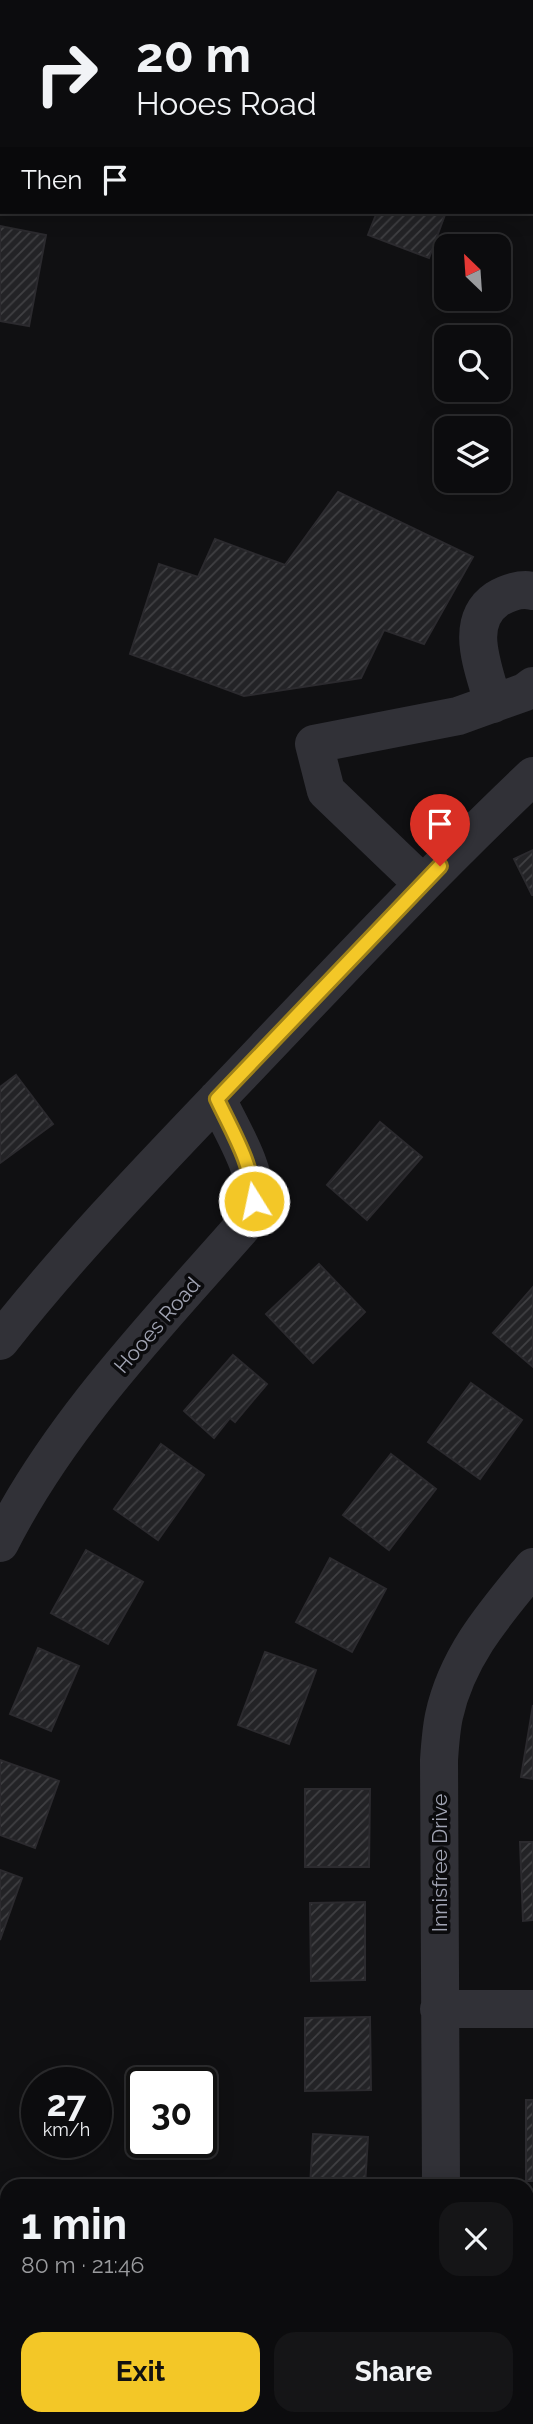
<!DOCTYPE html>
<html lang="en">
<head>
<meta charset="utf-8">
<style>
	:root { --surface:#0c0c0e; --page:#151517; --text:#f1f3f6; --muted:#9a9b9e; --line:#2c2c2e; --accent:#f3c727 }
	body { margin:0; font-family:Raleway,sans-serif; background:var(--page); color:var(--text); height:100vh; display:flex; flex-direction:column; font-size:26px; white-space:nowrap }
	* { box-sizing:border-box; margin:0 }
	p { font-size:23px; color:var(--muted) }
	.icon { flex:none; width:38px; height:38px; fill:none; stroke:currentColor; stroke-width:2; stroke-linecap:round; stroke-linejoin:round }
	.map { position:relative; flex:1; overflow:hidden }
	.sheet { position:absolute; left:0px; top:2179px; width:534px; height:247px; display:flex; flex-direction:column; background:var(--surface); border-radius:21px 21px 0 0; box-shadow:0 4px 18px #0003,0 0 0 2px var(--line) }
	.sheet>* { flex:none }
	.hud { position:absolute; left:0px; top:0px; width:534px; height:214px; box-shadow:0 4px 18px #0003,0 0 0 2px var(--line); background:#0c0c0e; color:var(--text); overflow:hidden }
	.needle { width:46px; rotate:335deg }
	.buttons { position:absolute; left:434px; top:234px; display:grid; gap:14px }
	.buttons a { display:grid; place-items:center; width:77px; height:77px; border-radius:14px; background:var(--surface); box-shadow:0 4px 18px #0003,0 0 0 2px var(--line); font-size:35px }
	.speed { position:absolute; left:21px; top:2067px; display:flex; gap:14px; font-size:35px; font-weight:700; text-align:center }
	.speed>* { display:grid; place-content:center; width:91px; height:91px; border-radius:50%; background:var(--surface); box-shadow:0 4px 18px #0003,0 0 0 2px var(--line); line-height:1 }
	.speed small { font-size:18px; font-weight:400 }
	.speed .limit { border:4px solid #111; border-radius:10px; background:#fff; color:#111 }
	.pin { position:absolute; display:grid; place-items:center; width:60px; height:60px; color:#fff; margin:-72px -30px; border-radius:50% 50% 50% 0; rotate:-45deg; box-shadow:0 0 7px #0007 }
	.pin .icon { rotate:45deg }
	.me { position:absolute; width:77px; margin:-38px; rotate:350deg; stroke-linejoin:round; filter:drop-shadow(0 0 5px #0008) }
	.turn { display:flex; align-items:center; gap:24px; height:147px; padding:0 21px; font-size:32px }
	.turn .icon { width:91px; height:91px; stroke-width:2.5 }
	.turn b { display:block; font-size:49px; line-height:60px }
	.then { display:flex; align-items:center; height:66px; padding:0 21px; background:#0003; gap:14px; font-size:26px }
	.round { display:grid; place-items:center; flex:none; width:74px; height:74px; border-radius:21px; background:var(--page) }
	.headline { display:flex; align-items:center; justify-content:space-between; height:119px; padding:0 21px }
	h1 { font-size:42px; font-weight:700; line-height:52px }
	.button { display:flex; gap:14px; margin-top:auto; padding:14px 21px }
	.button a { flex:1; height:80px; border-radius:21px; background:var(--accent); color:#111; font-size:28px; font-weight:700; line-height:80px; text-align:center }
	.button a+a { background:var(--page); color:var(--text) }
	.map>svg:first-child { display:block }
	.building { fill:url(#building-hatch); stroke:#2b2a2e; stroke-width:2 }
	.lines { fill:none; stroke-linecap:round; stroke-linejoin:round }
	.minor { stroke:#313137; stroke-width:38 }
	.major { stroke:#4d4e56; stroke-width:38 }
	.route-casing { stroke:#9e8119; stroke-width:18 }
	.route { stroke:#f3c727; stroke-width:12 }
	.labels { text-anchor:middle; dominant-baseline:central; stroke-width:7; stroke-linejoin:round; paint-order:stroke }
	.street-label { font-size:21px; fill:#a1a4b3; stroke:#0b0b0d }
</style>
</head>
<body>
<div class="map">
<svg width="533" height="2424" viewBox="0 0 533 2424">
	<defs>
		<pattern id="building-hatch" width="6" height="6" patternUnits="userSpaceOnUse" patternTransform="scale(1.75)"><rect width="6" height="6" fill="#232326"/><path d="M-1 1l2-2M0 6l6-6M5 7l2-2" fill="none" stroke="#404043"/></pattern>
	</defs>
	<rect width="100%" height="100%" fill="#101012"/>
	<path class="building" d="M 377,212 L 446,212 L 429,258 L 368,235 Z
		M 0,226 L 46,235 L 29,326 L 0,321 Z
		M 338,492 L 473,557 L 424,644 L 384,630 L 361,678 L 244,696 L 130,654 L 159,564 L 198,577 L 215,539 L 285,565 Z
		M 533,850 L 533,895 L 532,895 L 514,859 Z
		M 16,1075 L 53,1124 L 0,1163 L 0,1087 Z
		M 380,1122 L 422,1157 L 367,1220 L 327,1185 Z
		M 319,1264 L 365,1312 L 313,1363 L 266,1314 Z
		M 533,1287 L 533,1367 L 493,1333 Z
		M 233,1355 L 267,1384 L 235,1422 L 230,1418 L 214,1438 L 184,1411 Z
		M 471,1383 L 522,1420 L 480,1479 L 428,1442 Z
		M 161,1444 L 204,1475 L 158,1540 L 114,1509 Z
		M 391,1454 L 436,1489 L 389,1550 L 343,1515 Z
		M 86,1550 L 143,1582 L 108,1644 L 51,1613 Z
		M 330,1558 L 386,1589 L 352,1652 L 296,1622 Z
		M 38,1648 L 79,1666 L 51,1731 L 10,1714 Z
		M 265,1652 L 316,1670 L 289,1744 L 238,1725 Z
		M 533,1705 L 533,1779 L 521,1777 Z
		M 0,1760 L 59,1781 L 35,1848 L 0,1835 Z
		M 305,1789 L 370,1789 L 369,1867 L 305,1867 Z
		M 520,1842 L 533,1842 L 533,1920 L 523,1921 Z
		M 0,1870 L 22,1878 L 0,1940 Z
		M 365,1902 L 365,1980 L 311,1981 L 310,1903 Z
		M 370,2017 L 371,2090 L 305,2091 L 305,2018 Z
		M 526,2100 L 533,2100 L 533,2181 L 526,2181 Z
		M 313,2134 L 368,2137 L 365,2186 L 310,2186 Z
		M 527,2347 L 533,2352 L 533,2377 L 527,2384 Z
		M 434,2418 L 446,2418 L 451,2424 L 428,2424 Z"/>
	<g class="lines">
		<path class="minor" d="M 493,704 C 485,670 462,623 497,599 C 507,593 521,588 533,591
			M 422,883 L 326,791 L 314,744 L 458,716 L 525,692 L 533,686
			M 0,1341 C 74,1247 158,1161 241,1074 C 337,973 432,872 533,776
			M 0,1543 C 60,1424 156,1325 243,1226 C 248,1218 253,1210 254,1201 C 259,1172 229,1125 217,1099
			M 439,2009 L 533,2009
			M 441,2186 L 439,1760 C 440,1745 441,1730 444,1716 C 457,1656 495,1613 533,1567
			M 276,2424 L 289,2418"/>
		<path class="major" d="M 147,0 L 151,2
			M 298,0 L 302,2
			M 532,84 L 533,84
			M 532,143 L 533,144"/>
	</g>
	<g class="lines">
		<defs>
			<path id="route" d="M 254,1201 C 253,1165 232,1131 217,1099 L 440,866"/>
		</defs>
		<use href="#route" class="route-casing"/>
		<use href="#route" class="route"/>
	</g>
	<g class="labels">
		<g class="street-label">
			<text transform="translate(157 1325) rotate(-49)">Hooes Road</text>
			<text transform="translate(439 1863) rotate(-90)">Innisfree Drive</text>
		</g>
	</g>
</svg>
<div class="buttons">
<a><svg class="needle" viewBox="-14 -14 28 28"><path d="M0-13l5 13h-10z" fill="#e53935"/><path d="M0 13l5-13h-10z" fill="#9a9b9e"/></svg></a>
<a><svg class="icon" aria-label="search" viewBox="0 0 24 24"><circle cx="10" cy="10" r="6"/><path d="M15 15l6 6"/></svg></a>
<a><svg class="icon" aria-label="layers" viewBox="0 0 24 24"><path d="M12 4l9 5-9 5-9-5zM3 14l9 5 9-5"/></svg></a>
</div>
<div class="speed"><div>27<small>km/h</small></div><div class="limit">30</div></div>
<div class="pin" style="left:440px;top:866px;background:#d93025"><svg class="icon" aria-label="arrive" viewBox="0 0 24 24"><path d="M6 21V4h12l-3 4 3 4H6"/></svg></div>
<svg class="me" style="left:254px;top:1201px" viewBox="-20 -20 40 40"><circle r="17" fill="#f3c727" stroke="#fff" stroke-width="3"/><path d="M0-11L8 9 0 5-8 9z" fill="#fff"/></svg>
<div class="hud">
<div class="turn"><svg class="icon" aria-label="right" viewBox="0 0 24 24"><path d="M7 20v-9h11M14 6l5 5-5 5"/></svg><div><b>20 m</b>Hooes Road</div></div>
<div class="then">Then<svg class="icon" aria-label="arrive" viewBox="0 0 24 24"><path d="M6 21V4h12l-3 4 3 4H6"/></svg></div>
</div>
<section class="sheet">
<div class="headline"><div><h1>1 min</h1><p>80 m · 21:46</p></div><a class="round"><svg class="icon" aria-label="close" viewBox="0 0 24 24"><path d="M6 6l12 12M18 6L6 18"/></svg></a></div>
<div class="button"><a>Exit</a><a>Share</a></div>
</section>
</div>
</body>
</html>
